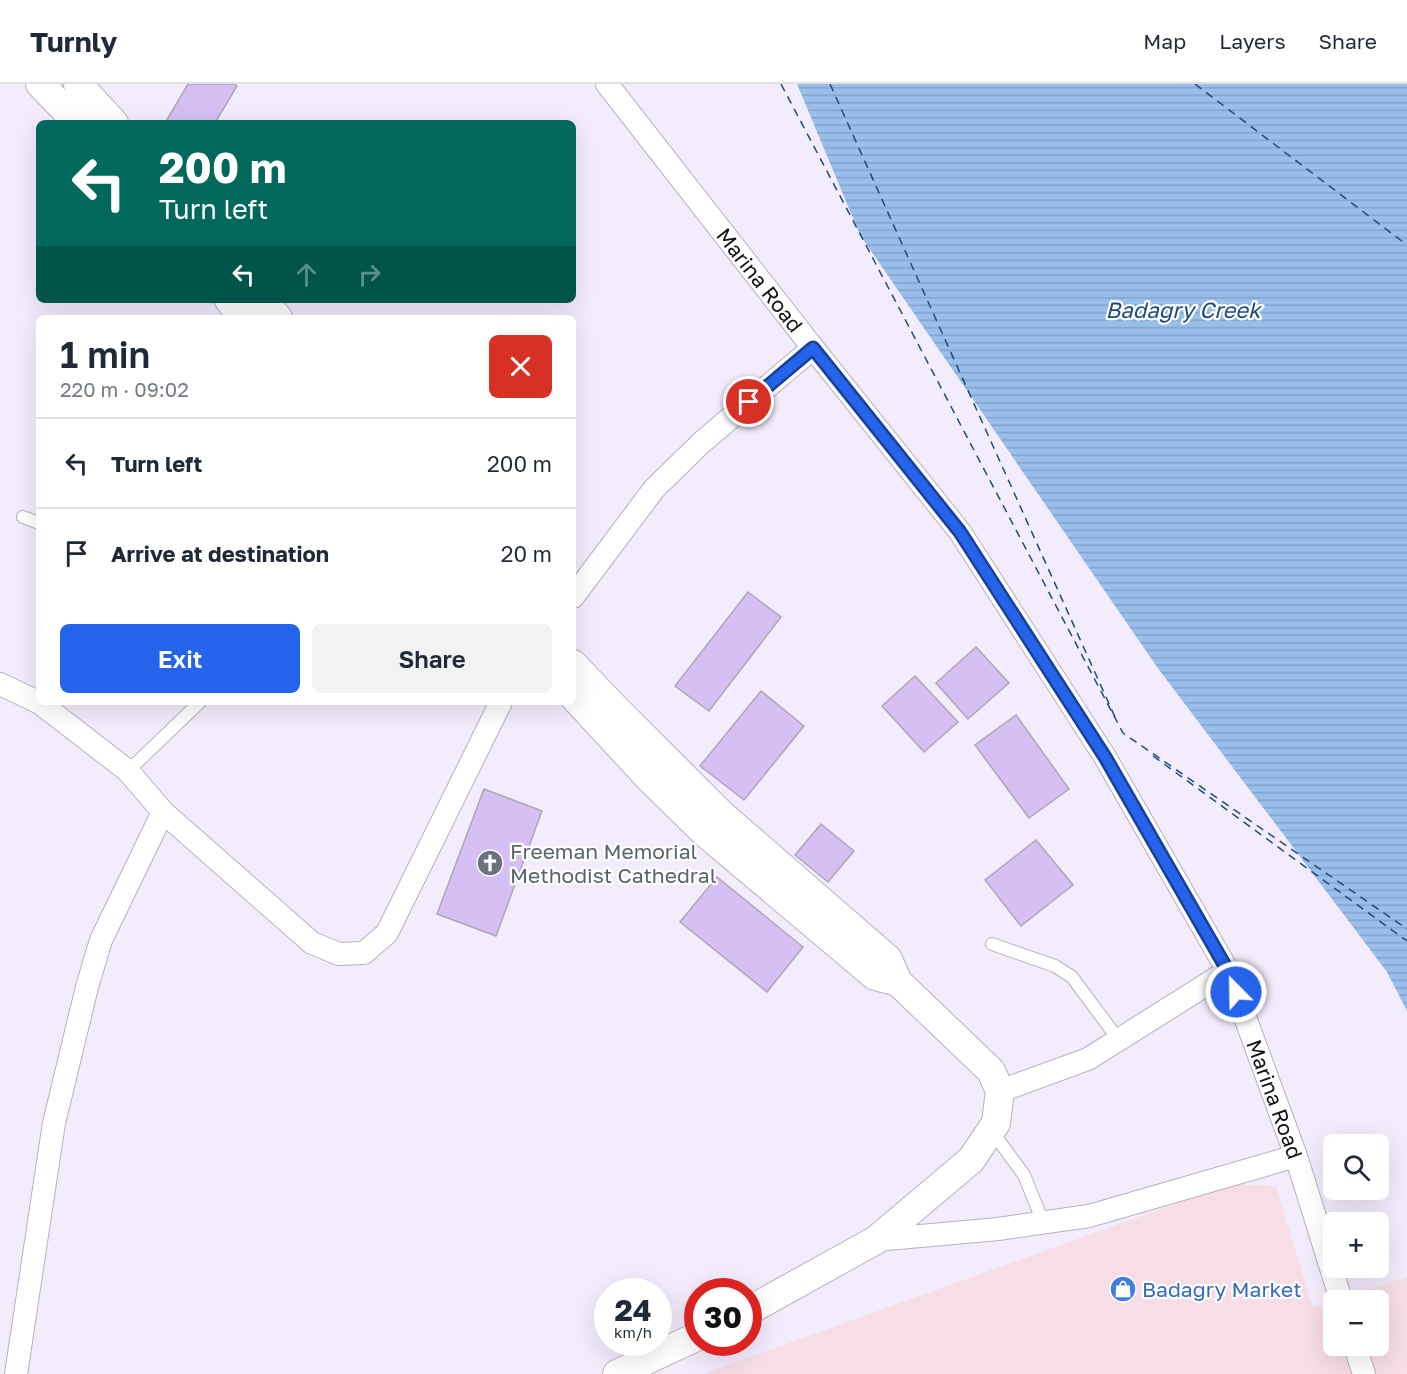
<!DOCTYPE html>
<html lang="en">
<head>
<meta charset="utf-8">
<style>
	:root { --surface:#fff; --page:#f2f2f3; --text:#1f2937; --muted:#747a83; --line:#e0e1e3; --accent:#2563eb }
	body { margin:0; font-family:"Golos Text",sans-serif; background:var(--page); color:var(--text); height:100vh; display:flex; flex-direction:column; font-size:22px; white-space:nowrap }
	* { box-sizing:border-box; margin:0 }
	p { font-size:20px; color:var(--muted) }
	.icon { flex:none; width:33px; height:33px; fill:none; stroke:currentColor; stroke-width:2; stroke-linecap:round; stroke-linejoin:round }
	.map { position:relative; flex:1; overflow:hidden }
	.sheet { position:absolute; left:36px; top:231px; width:540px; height:390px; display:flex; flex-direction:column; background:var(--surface); border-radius:9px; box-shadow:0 6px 24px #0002 }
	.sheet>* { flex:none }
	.top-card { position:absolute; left:36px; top:36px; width:540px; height:183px; border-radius:9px; box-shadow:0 6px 24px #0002; background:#00695c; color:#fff; overflow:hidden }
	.fabs { position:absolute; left:1323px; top:1050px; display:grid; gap:12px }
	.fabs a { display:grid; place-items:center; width:66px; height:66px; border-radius:9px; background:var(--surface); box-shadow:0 6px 24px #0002; font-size:30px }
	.speed { position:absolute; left:594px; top:1194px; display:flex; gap:12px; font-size:30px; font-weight:700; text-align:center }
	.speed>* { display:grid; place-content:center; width:78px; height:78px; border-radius:50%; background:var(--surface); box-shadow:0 6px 24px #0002; line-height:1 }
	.speed small { font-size:15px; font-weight:400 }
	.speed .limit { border:9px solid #d22; background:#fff; color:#111 }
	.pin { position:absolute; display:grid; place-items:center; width:51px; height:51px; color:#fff; margin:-26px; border:3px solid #fff; border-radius:50%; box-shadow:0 2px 6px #0007 }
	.me { position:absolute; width:66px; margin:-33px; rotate:337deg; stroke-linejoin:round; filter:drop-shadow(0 0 4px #0008) }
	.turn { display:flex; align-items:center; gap:21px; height:126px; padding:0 24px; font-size:27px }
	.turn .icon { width:78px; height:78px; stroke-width:2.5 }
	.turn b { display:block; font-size:42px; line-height:51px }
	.lanes { display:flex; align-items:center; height:57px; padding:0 24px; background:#0003; justify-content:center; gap:30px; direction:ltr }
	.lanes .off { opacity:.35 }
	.round { display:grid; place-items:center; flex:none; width:63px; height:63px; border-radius:9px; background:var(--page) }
	.headline { display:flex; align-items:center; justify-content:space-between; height:102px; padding:0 24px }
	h1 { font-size:36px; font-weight:600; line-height:45px }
	.cta { display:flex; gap:12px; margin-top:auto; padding:12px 24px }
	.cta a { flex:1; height:69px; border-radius:9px; background:var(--accent); color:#fff; font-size:24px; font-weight:600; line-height:69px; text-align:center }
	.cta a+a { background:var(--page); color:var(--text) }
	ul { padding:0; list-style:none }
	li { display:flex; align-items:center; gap:18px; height:90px; padding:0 24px; border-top:2px solid var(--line) }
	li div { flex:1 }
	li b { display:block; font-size:22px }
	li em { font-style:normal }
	header { display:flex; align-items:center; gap:36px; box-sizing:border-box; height:84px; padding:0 30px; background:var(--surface); border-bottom:2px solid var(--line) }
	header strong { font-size:28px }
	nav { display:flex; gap:33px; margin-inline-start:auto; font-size:21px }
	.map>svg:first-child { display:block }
	.commercial { fill:#f7dee6 }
	.water { fill:url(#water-rules) }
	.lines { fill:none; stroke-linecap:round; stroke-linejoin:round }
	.ferry { stroke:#1c4c83; stroke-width:1.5; stroke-dasharray:8 6; stroke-linecap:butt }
	.building { fill:#d5bff3; stroke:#ada6b6; stroke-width:1.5 }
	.service-casing { stroke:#b6b0c0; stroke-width:14 }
	.minor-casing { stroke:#b6b0c0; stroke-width:24 }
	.tertiary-casing { stroke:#b6b0c0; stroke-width:30 }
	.service { stroke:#fff; stroke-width:12 }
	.minor { stroke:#fff; stroke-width:22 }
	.tertiary { stroke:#fff; stroke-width:28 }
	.route-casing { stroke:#184099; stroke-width:15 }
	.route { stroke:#2563eb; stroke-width:10 }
	.labels { text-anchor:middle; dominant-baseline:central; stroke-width:4.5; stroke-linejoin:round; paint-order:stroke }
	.street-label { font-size:21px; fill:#131117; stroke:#fff }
	.worship-label { font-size:21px; fill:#5b616d; stroke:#fff; text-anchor:start }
	.shop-label { font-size:21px; fill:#366cbe; stroke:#fff; text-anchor:start }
	.water-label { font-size:22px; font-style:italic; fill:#1c4c83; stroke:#fff }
</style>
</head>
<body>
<header>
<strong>Turnly</strong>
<nav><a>Map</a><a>Layers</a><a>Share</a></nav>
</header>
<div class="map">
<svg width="1407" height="1290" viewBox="0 0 1407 1290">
	<defs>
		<pattern id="water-rules" width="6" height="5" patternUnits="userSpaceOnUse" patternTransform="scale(1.5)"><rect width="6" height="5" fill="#9abeeb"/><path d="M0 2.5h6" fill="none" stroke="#84a2c9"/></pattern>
	</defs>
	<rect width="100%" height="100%" fill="#f3ecfd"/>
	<path class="commercial" d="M 1230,1100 L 1276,1102 L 1313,1224 L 1333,1217 L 1334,1262 L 1378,1262 L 1378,1216 L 1336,1216 L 1407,1193 L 1407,1290 L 703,1290 Z"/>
	<path class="water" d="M 797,0 L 1407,0 L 1407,927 L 1387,888 L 1157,583 L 860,151 Z"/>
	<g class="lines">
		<path class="ferry" d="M 781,0 L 1123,649 L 1407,845
			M 830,0 L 1115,633
			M 1195,0 L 1407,161
			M 1153,672 L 1407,857"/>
	</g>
	<path class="building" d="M 188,0 L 234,0 L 237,2 L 215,39 L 165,39 Z
		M 748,508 L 781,533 L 709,627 L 675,602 Z
		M 976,563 L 1009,599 L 968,635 L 936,599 Z
		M 915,592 L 958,638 L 924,668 L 882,622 Z
		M 761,607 L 804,642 L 744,716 L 700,682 Z
		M 1016,631 L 1069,705 L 1029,734 L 975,661 Z
		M 484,705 L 542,727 L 496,852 L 437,830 Z
		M 821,740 L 854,767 L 828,798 L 795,771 Z
		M 1036,756 L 1073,801 L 1021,842 L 985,796 Z
		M 717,793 L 803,863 L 767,908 L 680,838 Z"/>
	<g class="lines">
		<defs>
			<path id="service" d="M 23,433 L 39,439
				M 128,687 L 200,618
				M 992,860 L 1055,882 L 1072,893 L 1118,955
				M 991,1046 L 1024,1091 L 1043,1138"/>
			<path id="minor" d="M 607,0 L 813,264 L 960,448 L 1105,673 L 1228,887 L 1296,1072 L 1341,1216
				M 573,513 L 654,405 L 701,359 L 813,264
				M 0,600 L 40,619 L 128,687 L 163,728 L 312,859 L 339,870 L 364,869 L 387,849 L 501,618
				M 1000,1007 L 1088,975 L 1228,887
				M 876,1156 L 998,1145 L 1089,1132 L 1296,1072
				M 1355,1262 L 1364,1290
				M 16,1290 L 54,1039 L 87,903 L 101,856 L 163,728"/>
			<path id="tertiary" d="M 40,0 L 78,39
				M 78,0 L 114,39
				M 229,216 L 244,234
				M 263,216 L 278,234
				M 573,580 L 615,624 L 721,730 L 888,875 L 898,898 L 991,987 L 1000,1007 L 996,1039 L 971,1076 L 876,1156 L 748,1227
				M 573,612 L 648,693 L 704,748 L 875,892 L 898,898
				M 617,1290 L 698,1252"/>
		</defs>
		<use href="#service" class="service-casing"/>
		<use href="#minor" class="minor-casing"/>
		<use href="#tertiary" class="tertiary-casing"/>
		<use href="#service" class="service"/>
		<use href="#minor" class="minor"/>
		<use href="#tertiary" class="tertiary"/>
	</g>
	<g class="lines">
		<defs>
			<path id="route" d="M 749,318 L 813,264 L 960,448 L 1105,673 L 1228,887 L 1236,908"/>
		</defs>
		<use href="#route" class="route-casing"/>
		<use href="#route" class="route"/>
	</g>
	<defs>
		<symbol id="church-disc" viewBox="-11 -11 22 22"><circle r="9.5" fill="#6b7280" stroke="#fff"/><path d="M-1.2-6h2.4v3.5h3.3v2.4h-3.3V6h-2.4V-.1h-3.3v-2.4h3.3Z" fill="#fff"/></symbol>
		<symbol id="shop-disc" viewBox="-11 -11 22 22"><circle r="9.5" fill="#3f7fe0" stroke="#fff"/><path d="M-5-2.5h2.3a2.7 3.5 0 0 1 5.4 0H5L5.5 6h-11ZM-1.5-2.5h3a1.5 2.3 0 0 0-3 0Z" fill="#fff"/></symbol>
	</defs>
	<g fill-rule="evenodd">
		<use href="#church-disc" x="475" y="764" width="30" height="30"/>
		<use href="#shop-disc" x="1108" y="1190" width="30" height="30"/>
	</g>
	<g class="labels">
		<g class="street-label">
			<text transform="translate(760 196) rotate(52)">Marina Road</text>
			<text transform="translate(1275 1015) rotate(70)">Marina Road</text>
		</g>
		<g class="worship-label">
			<text x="510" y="767">Freeman Memorial<tspan x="510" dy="24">Methodist Cathedral</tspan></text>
		</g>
		<g class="shop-label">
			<text x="1142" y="1205">Badagry Market</text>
		</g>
		<g class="water-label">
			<text x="1183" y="225">Badagry Creek</text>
		</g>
	</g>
</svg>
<div class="fabs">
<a><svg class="icon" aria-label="search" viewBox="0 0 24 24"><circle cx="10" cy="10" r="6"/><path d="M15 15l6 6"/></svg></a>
<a>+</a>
<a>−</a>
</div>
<div class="speed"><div>24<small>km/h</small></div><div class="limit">30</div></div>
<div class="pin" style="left:749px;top:318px;background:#d93025"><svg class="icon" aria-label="arrive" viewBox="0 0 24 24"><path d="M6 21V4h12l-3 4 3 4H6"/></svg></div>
<svg class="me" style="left:1236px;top:908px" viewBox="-20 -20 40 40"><circle r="17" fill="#2563eb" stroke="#fff" stroke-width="3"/><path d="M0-11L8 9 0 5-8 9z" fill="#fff"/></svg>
<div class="top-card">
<div class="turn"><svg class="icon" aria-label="left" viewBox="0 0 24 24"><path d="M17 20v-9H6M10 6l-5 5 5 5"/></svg><div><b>200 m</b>Turn left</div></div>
<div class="lanes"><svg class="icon" aria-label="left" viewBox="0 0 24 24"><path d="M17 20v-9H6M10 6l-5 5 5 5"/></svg><svg class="icon off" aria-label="ahead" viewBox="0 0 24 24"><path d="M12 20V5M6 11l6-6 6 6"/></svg><svg class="icon off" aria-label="right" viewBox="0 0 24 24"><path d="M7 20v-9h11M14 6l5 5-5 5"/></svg></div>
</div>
<section class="sheet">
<div class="headline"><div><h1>1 min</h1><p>220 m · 09:02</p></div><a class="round" style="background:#d93025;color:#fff"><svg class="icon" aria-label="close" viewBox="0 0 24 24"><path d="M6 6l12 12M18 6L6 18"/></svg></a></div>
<ul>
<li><svg class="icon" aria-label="left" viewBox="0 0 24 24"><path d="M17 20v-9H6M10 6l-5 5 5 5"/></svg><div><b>Turn left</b></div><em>200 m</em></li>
<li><svg class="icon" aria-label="arrive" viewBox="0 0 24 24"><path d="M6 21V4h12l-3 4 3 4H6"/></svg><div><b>Arrive at destination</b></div><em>20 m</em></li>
</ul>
<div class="cta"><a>Exit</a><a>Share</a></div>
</section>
</div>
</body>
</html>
